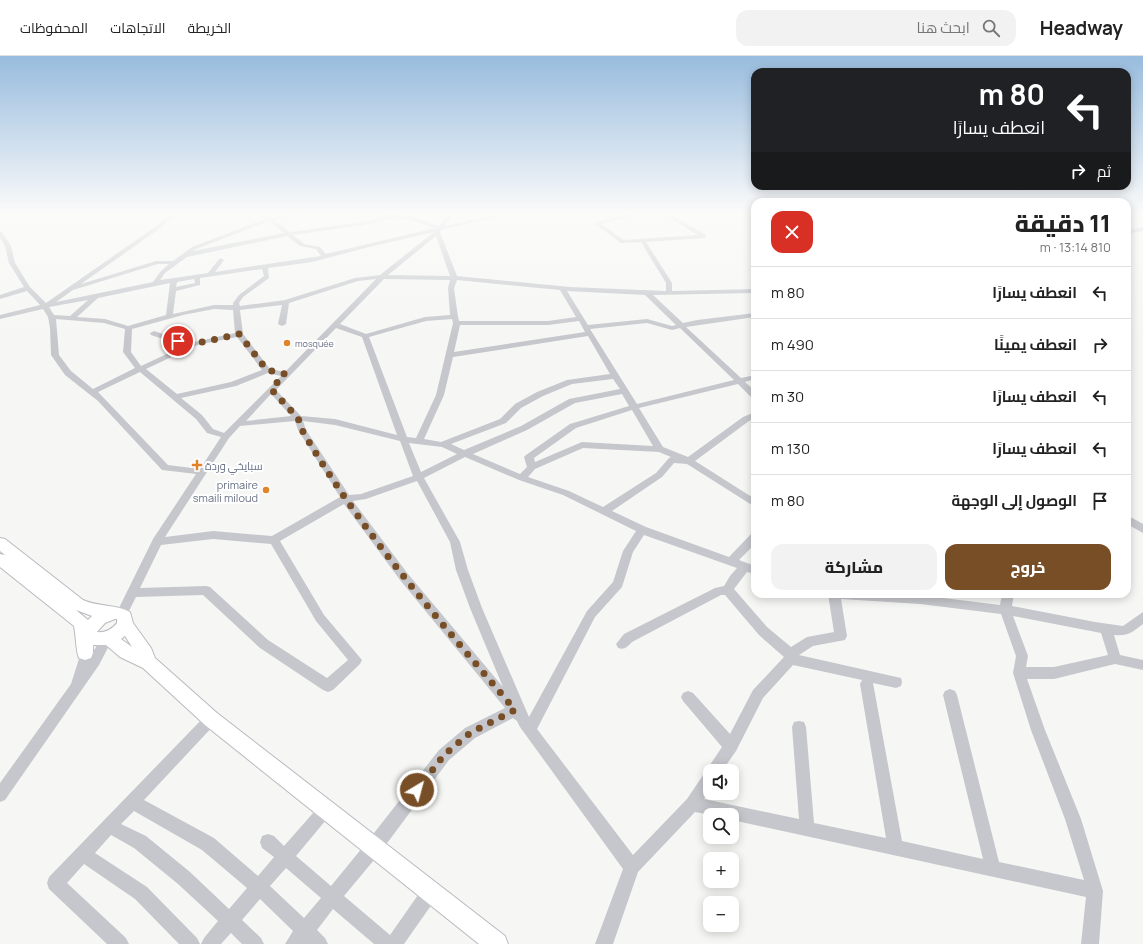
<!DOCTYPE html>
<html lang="ar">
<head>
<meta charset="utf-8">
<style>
	:root { --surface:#fff; --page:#f2f2f2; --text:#222; --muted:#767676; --line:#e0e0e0; --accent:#774e26 }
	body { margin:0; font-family:Manrope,Cairo,sans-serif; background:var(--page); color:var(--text); direction:rtl; height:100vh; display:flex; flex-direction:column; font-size:15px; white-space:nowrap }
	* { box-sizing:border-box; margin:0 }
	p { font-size:13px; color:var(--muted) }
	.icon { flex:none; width:22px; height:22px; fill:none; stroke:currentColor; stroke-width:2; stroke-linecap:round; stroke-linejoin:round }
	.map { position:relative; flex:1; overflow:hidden; direction:ltr }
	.details { position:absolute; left:751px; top:142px; width:380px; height:400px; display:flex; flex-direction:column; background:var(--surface); border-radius:12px; box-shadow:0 2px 10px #0003; direction:rtl }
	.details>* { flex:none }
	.hud { position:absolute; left:751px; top:12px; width:380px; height:122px; border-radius:12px; box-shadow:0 2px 10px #0003; direction:rtl; background:#202124; color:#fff; overflow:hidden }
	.controls { position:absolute; left:703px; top:708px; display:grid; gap:8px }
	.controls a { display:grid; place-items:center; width:36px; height:36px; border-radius:8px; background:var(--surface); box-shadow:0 2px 10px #0003; font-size:20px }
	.pin { position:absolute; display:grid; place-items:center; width:34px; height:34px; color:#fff; margin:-17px; border:2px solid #fff; border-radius:50%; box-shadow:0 1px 4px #0007 }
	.me { position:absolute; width:44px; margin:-22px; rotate:37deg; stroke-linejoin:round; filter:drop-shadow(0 0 3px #0008) }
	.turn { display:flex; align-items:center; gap:14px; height:84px; padding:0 20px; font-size:18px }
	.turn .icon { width:52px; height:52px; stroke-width:2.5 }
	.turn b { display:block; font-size:28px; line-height:34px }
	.then { display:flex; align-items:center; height:38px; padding:0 20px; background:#0003; gap:8px; font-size:15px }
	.round { display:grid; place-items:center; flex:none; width:42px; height:42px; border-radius:12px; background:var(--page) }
	.headline { display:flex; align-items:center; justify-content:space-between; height:68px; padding:0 20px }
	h1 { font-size:24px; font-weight:800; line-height:30px }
	.cta { display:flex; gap:8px; margin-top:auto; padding:8px 20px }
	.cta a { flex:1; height:46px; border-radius:12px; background:var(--accent); color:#fff; font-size:16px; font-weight:800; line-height:46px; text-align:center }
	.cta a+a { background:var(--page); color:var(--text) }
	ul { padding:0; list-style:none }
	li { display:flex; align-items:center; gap:12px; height:52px; padding:0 20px; border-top:1px solid var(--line) }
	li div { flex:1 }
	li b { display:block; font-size:15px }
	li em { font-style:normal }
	header { display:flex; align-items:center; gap:24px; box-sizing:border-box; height:56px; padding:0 20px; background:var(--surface); border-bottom:1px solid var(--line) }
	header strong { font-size:19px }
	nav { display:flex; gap:22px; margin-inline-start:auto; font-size:14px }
	.search { width:280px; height:36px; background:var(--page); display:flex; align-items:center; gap:10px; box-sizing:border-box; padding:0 14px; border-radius:12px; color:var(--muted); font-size:15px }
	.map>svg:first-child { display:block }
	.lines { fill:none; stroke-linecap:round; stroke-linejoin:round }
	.major-casing { stroke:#b8bac0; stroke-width:2 }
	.minor { fill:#c5c7cc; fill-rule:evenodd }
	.major { fill:#fff; fill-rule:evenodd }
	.route { stroke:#774e26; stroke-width:7; stroke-dasharray:0 12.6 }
	.poi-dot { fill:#e0832b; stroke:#fff; stroke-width:1.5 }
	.labels { text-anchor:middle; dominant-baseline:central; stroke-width:4; stroke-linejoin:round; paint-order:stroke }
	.far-poi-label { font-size:9px; fill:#677085; stroke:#fff; text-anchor:start }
	.poi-label { font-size:11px; fill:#677085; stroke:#fff; text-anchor:start }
</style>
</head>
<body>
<header>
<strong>Headway</strong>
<div class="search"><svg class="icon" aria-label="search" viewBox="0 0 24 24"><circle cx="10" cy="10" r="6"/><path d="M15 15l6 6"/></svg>ابحث هنا</div>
<nav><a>الخريطة</a><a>الاتجاهات</a><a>المحفوظات</a></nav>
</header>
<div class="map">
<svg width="1143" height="888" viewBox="0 0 1143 888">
	<rect width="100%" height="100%" fill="#f6f7f4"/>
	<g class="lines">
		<defs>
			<path id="major" d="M 0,482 L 5,483 L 83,544 C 98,551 116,548 130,556 L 133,567 L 151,592 L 155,602 L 217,657 L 505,880 L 508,888 L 479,888 L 205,669 L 143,612 L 120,601 L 106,589 L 93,589 L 93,597 L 91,602 L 85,604 L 79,602 C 76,596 76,579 74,570 L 0,511 L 0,498 L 5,499 L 38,525 L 0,495 ZM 76,554 L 92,560 L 88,564 ZM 115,563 L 117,563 L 117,567 C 112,573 106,577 97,576 L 105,567 ZM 125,580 L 132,591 L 121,583 Z"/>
		</defs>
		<use href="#major" class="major-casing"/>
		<path class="minor" d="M 182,156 L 190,156 L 169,164 L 159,173 L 81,228 L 156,205 L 173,205 L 192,191 L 265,163 L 249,156 C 257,156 263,161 270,161 C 278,162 291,156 301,156 L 274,164 L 290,176 L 363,166 L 386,161 L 375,156 L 411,160 L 439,170 L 450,156 L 455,156 L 445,170 L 507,156 L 517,156 L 441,174 L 440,176 L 457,220 L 570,231 L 666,235 L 666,227 L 641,186 L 621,187 L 595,168 L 595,166 L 639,156 L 650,156 L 601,168 L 624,184 L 698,179 L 660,156 L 666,156 L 706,179 L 706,181 L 704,182 L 646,186 L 672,227 L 672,235 L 755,233 L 755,237 L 653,239 L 683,267 L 697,264 L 755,257 L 755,261 L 686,271 L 741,322 L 755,319 L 755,323 L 745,326 L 755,335 L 755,342 L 752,342 L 738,328 L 639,352 L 663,391 L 688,401 L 743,361 L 755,356 L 755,362 L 749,365 L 695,405 L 755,443 L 755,451 L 687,408 L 674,407 L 662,421 L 612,455 L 646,471 L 729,501 L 751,478 L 755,477 L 755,488 L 739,504 L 755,510 L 755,518 L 747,516 L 734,533 L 767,571 L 791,591 L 807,581 L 834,576 L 828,538 L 911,538 L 1000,549 L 1002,538 L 1014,538 L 1012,550 L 1095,566 L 1123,570 L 1143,556 L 1143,568 C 1131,577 1129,580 1114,579 L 1120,599 L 1143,604 L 1143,614 L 1115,608 L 1054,623 L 1027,623 L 1045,674 L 1081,763 L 1103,835 L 1099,888 L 1081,888 L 1086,841 L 732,764 L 732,759 L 710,759 L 695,756 L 638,816 L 613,888 L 595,888 L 623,813 L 520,671 L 517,665 L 513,662 L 475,682 L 449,704 L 379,798 L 344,840 L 390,879 L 425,829 L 431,827 L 437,829 L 439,835 L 437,841 L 404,888 L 374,888 L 333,853 L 317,874 L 325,882 L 328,888 L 285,888 L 293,875 L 260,843 L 242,864 L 261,882 L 264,888 L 242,888 L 231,877 L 221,888 L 201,888 L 204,882 L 218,865 L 178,828 L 134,792 L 111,779 L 95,797 L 147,831 L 197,882 L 200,888 L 179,888 L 135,843 L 84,808 L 67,827 L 126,882 L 129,888 L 107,888 L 49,833 L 47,827 L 49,821 L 206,659 L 211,657 L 216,659 L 218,663 L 216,667 L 144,744 L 214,782 L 258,820 L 274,801 L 262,792 L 260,786 L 262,780 L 268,778 L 274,780 L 284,790 L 321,748 L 326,745 L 331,748 L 334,753 L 331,758 L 296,800 L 331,830 L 367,786 L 439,694 L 465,672 L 505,652 L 400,524 L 344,448 L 280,485 L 324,559 L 362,604 L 360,608 L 333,634 L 328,636 L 323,634 L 260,592 L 203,539 L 136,541 L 126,561 L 122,563 L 118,561 L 116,558 L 153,483 L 196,418 L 162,414 L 98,345 L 65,319 L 51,299 L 50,272 L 48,261 L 43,253 L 0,263 L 0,259 L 40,249 L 27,235 L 0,243 L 0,239 L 24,231 L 9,207 L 5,190 L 0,182 L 0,175 L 2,176 L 11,190 L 15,207 L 30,231 L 46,247 L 155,171 L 165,162 ZM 391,163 L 410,164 L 435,172 L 326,198 L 320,191 L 304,188 L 293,179 L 363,169 ZM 269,165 L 284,177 L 193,195 L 196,193 ZM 434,176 L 380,219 L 355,222 L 285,244 L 240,250 L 239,247 L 243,241 L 269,222 L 268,212 L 312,206 L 369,191 ZM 287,180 L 300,190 L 316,193 L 321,200 L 215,216 L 224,204 L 221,202 L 219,203 L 208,217 L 160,224 L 165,217 L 187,201 ZM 436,180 L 450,220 L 388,219 ZM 158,208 L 169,208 L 161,215 L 153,226 L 56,246 L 73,234 ZM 262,213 L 264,220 L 239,239 L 233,247 L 233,249 L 214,249 L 173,258 L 176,235 L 200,229 L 200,222 ZM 194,223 L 195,227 L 176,231 L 177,226 ZM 376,223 L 285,316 L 270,313 L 243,278 L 240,254 L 282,249 L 278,268 L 282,270 L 286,268 L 289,247 L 358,225 ZM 384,223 L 450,224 L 448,232 L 450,259 L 425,261 L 366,278 L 340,268 ZM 457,224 L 560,234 L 576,261 L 548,265 L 459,265 L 458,261 L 454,232 ZM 170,227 L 166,259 L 128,270 L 105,263 L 77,261 L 98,242 ZM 567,235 L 645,239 L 676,269 L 672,270 L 647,263 L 588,269 ZM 88,244 L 70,260 L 54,259 L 49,251 ZM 214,253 L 233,254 L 235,277 L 190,287 L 154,275 L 150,277 L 151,279 L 184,290 L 141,310 L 131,296 L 132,273 L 183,259 ZM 56,263 L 104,267 L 125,273 L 123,296 L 135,312 L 93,333 L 71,315 L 59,299 ZM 452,263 L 453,267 L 436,339 L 416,382 L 407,381 L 369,281 L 426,265 ZM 579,265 L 585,276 L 454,296 L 460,269 L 548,269 ZM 647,267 L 672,274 L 680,272 L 734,324 L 637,348 L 590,273 ZM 336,272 L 362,281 L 397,379 L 335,363 L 301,360 L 276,334 ZM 588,280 L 610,318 L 567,324 L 537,336 L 515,348 L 500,363 L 441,386 L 424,383 L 444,339 L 453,301 ZM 237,281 L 262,314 L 231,326 L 177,338 L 146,313 L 197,289 ZM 140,316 L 196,363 L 207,377 L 221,381 L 200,413 L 168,409 L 98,336 ZM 268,317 L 281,320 L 224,377 L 213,373 L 202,359 L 181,342 L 236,330 ZM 613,323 L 620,333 L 569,343 L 521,370 L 464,394 L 451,388 L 506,367 L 521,352 L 543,340 L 572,328 ZM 271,338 L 291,360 L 246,365 ZM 622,338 L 629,350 L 570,368 L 526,399 L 524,401 L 527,411 L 520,418 L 473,398 L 527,374 L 575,347 ZM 632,354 L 653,390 L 582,386 L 535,406 L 534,402 L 576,372 ZM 295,365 L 298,374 L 340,441 L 272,480 L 213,475 L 165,481 L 229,382 L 240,370 ZM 303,365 L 335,369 L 400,385 L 413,420 L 361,438 L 349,439 L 306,374 ZM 409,387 L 442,391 L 457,398 L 421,416 ZM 583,392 L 659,396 L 671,401 L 669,402 L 656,417 L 603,451 L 569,435 L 528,421 L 535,413 ZM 465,401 L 519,424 L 563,439 L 636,475 L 623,495 L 613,526 L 587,555 L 529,661 L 482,552 L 468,514 L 460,486 L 424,422 ZM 417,425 L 450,486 L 456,514 L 470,552 L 503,631 L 408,518 L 353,445 L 366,443 ZM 644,479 L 737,512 L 730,520 L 724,530 L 715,532 L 624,578 L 616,588 L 618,592 C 625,594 627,591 632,586 L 721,539 L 725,539 L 759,579 L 784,601 L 753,634 L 730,678 L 693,637 L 688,635 L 683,637 L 681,641 L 683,645 L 722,691 L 687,743 L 633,799 L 537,673 L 595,561 L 622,531 L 633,496 ZM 213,483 L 271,488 L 316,565 L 348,604 L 327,622 L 268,584 L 210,531 L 206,530 L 140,532 L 161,489 ZM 841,543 L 920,548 L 1001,558 L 1016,600 L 1013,617 L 1031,674 L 1065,763 L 1084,824 L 999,806 L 957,639 L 955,635 L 950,633 L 945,635 L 943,639 L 983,803 L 902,785 L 873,627 L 896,632 L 901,630 L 902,626 L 901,622 L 799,599 L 813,590 L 845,584 L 847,580 ZM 1013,560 L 1101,577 L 1108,599 L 1054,611 L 1026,611 L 1028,600 ZM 793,609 L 862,624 L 860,628 L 886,782 L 814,767 L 806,671 L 804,666 L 799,665 L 794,666 L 792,671 L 799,763 L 704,743 L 710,734 L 710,715 L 722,715 L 736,695 L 763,642 ZM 134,755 L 202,794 L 247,832 L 229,853 L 190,816 L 146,780 L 121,768 ZM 286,812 L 321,842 L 304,862 L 270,830 Z
			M 1143,171 L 1143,175 L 1127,178 L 1127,174 Z
			M 1127,459 L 1143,468 L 1143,477 L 1127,468 Z
			M 107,577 L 111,578 L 113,582 L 99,609 L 5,744 L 0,746 L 0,727 L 71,628 L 84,587 L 88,586 L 92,587 L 94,591 L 92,598 L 103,578 Z"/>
		<use href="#major" class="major"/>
	</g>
	<linearGradient id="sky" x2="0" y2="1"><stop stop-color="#98bcde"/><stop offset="0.56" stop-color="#fbfbfa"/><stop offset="1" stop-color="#fbfbfa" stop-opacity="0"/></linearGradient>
	<rect width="1143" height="281" fill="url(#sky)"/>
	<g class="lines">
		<path class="route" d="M 178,285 L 189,289 L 239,278 L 267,314 L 285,318 L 271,333 L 298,362 L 302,374 C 361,476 440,565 515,654 L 470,677 L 444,699 L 417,734"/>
	</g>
	<g class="poi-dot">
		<circle cx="287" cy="287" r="4"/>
		<path d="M195 403h4v4h4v4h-4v4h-4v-4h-4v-4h4z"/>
		<circle cx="266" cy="434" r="4"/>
	</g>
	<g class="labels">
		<g class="far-poi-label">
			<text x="295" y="287">mosquée</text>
		</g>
		<g class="poi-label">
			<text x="205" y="409">سبايخي وردة</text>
			<text x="258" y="428" text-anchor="end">primaire<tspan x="258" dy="13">smaili miloud</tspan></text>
		</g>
	</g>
</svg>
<div class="controls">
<a><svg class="icon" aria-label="sound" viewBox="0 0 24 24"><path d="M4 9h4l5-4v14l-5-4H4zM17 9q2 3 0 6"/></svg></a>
<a><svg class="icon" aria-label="search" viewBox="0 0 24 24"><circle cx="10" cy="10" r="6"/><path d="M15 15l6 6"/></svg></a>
<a>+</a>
<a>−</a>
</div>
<div class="pin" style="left:178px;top:285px;background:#d93025"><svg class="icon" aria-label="arrive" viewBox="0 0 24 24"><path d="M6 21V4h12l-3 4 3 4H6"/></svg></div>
<svg class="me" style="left:417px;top:734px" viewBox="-20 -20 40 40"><circle r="17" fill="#774e26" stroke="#fff" stroke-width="3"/><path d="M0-11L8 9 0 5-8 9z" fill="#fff"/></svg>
<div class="hud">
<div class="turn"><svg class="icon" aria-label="left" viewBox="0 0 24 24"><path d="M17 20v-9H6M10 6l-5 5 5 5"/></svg><div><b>80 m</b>انعطف يسارًا</div></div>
<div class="then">ثم<svg class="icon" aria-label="right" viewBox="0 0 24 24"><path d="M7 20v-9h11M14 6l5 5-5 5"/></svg></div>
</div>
<section class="details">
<div class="headline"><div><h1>11 دقيقة</h1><p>810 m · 13:14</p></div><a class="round" style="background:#d93025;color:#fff"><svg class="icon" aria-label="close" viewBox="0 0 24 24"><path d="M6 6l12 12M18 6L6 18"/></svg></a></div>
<ul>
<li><svg class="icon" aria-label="left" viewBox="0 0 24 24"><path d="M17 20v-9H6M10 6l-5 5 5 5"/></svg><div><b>انعطف يسارًا</b></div><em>80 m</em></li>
<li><svg class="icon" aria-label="right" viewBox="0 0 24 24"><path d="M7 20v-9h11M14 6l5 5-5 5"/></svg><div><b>انعطف يمينًا</b></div><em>490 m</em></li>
<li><svg class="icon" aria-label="left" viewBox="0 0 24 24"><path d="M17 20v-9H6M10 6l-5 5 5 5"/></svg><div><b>انعطف يسارًا</b></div><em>30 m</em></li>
<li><svg class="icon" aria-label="left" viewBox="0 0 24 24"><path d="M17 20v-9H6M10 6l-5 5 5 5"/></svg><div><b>انعطف يسارًا</b></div><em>130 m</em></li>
<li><svg class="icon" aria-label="arrive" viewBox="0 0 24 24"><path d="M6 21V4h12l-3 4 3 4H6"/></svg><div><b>الوصول إلى الوجهة</b></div><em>80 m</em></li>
</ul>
<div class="cta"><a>خروج</a><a>مشاركة</a></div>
</section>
</div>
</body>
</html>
